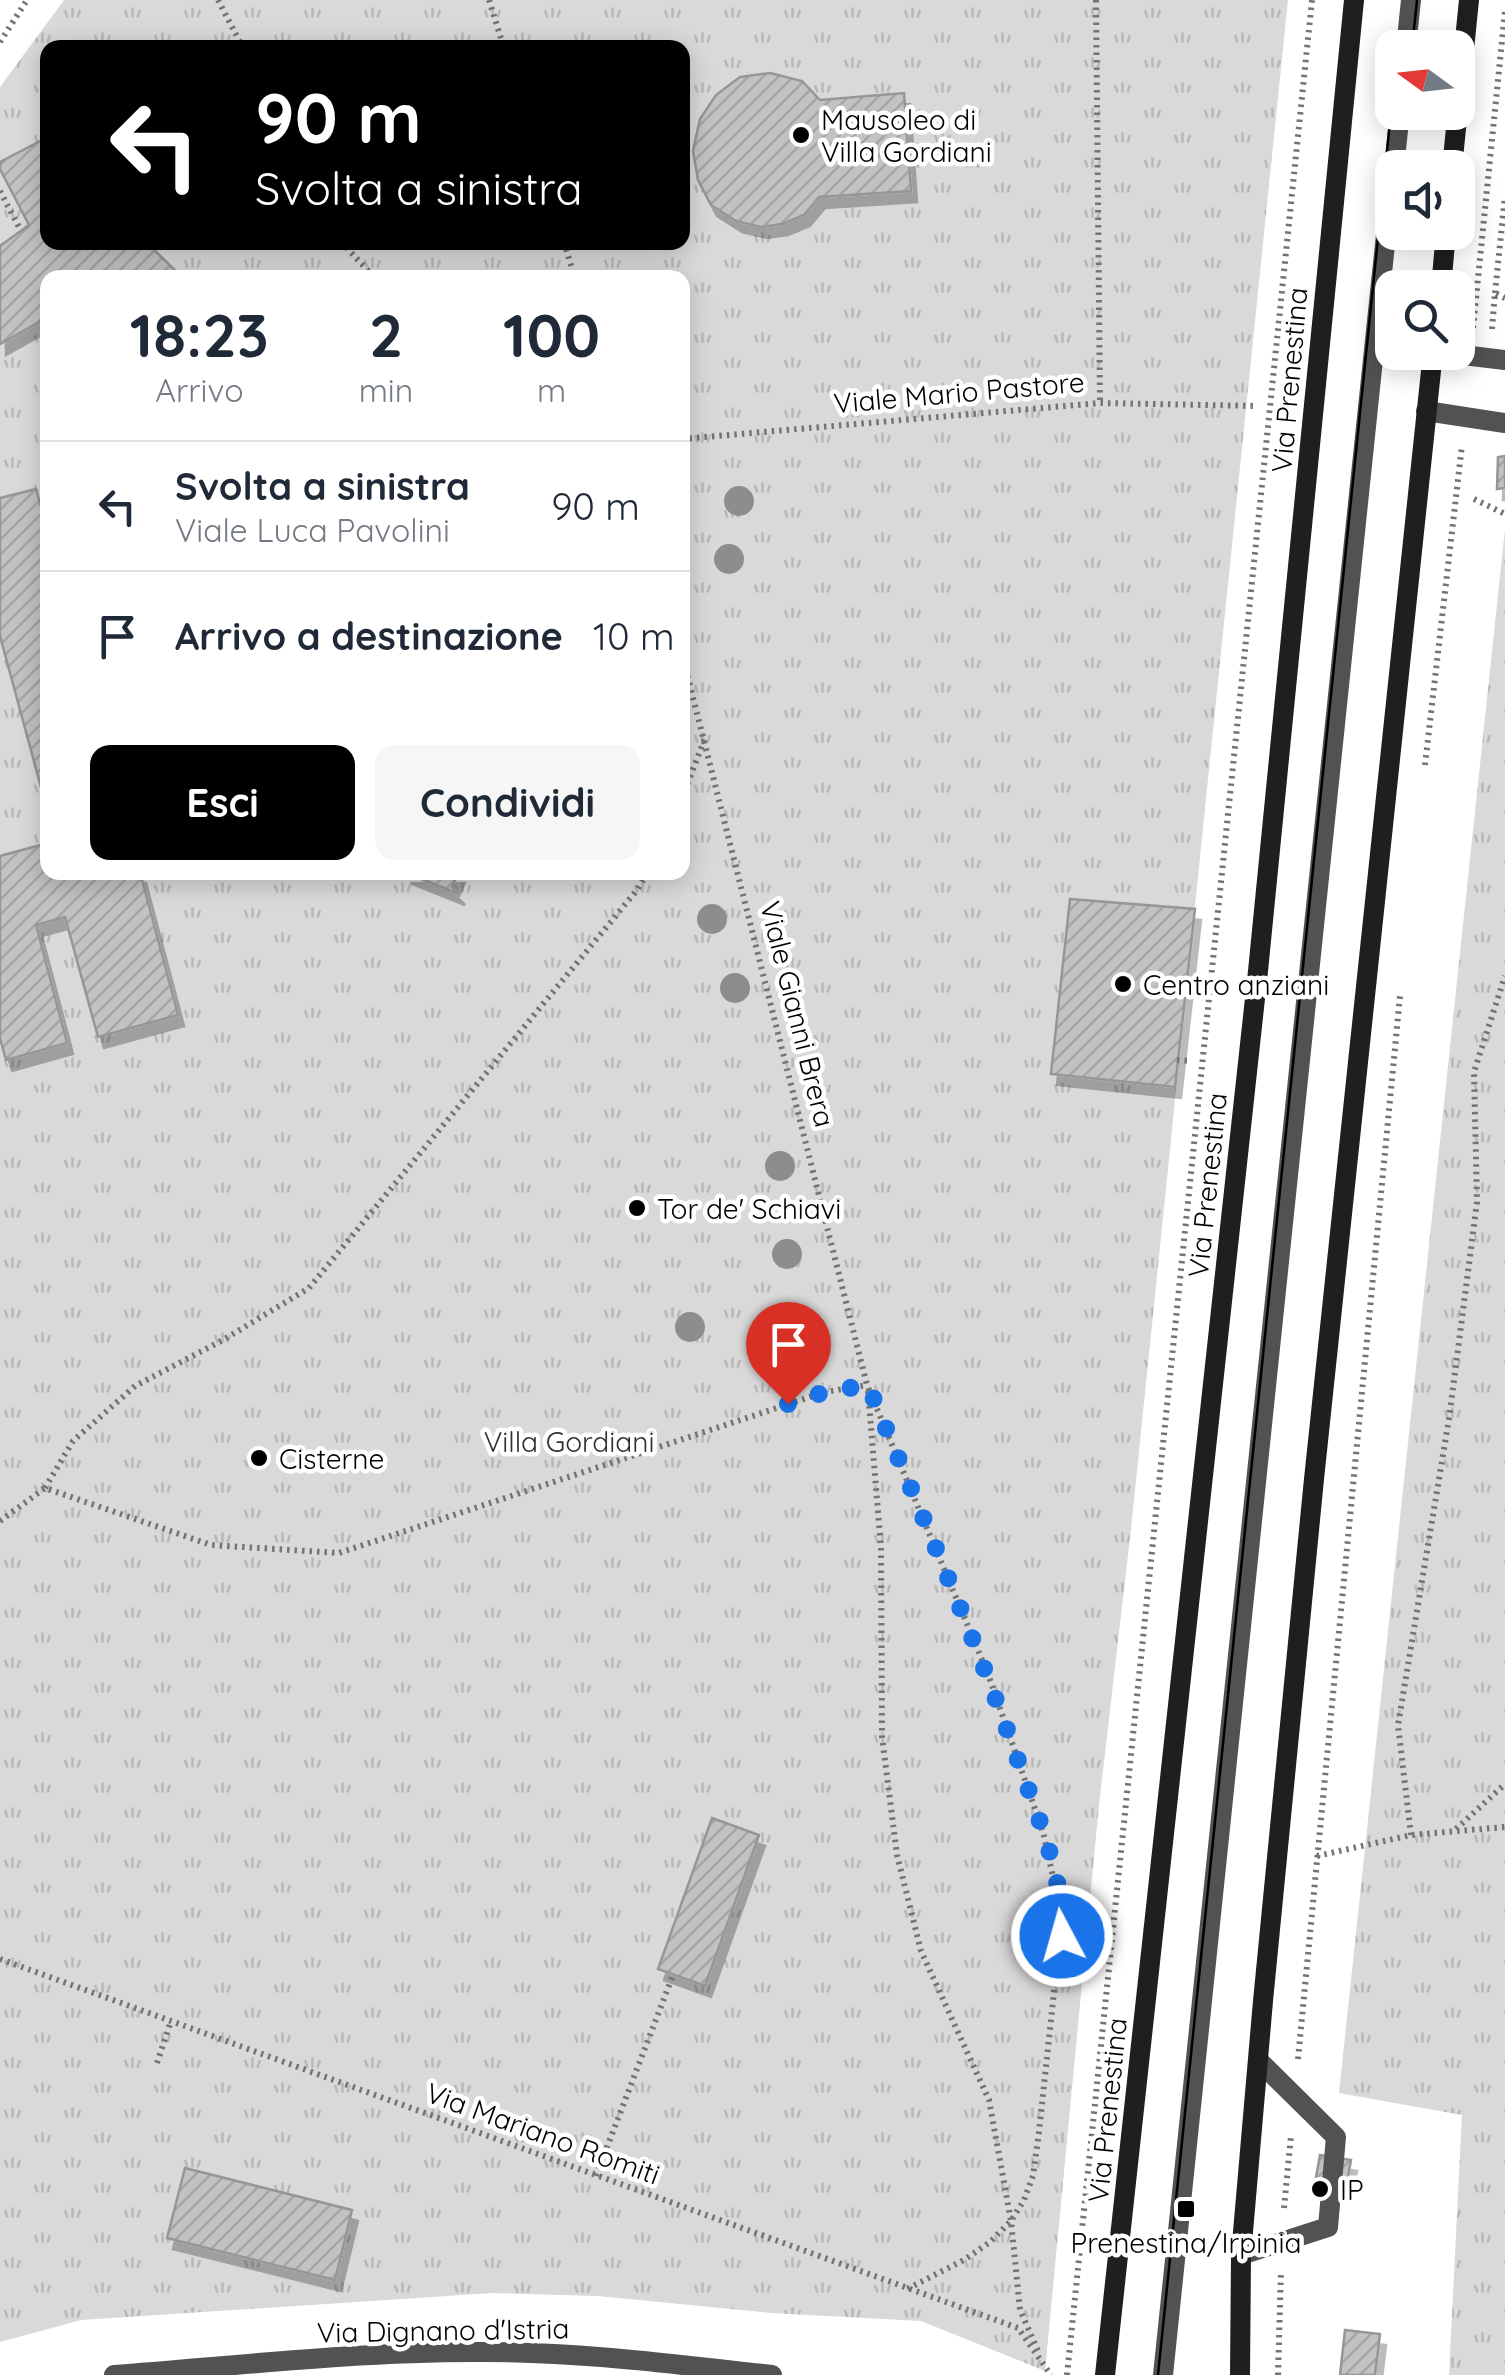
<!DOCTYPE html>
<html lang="it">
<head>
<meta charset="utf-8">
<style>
	:root { --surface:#fff; --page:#f6f6f7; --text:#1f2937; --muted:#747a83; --line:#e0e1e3; --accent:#000 }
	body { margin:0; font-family:Quicksand,sans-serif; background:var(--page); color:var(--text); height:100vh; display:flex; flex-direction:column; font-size:38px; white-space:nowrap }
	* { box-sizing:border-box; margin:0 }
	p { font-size:32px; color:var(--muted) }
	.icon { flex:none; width:55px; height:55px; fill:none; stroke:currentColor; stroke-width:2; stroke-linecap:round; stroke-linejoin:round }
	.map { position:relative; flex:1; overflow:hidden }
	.panel { position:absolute; left:40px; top:270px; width:650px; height:610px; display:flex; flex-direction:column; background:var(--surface); border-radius:20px; box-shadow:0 5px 25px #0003 }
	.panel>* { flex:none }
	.top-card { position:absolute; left:40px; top:40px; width:650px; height:210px; border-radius:20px; box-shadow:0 5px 25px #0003; background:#000; color:#fff; overflow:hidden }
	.needle { width:65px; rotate:285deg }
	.controls { position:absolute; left:1375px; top:30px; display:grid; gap:20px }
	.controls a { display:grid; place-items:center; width:100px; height:100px; border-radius:20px; background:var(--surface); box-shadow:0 5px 25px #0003; font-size:50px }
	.pin { position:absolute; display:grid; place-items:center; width:85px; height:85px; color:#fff; margin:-102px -42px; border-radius:50% 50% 50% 0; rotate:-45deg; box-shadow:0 0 10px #0007 }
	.pin .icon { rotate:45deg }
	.me { position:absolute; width:110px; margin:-55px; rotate:354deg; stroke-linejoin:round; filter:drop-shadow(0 0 8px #0008) }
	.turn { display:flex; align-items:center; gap:35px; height:210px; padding:0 50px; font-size:45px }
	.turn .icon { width:130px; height:130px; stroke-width:2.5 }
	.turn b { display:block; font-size:70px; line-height:85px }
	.eta { display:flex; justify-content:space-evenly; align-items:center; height:170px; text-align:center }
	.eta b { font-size:60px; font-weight:700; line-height:70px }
	.cta { display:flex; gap:20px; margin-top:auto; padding:20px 50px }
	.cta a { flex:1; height:115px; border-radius:20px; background:var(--accent); color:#fff; font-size:40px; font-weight:700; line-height:115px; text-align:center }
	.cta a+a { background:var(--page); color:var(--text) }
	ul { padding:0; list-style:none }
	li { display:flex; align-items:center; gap:30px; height:130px; padding:0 50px; border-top:2px solid var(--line) }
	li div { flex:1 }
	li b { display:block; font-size:38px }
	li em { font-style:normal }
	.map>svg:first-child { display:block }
	.park { fill:url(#park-tufts); fill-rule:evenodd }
	.building { fill:url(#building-hatch); stroke:#969696; stroke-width:2.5; filter:url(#shadow) }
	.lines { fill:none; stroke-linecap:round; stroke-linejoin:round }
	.path { stroke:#747474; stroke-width:6; stroke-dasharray:2.5 5; stroke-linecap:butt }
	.lane { stroke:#525252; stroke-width:20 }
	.street { stroke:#525252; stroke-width:20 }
	.secondary { stroke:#1f1f1f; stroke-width:20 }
	.tram { stroke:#000; stroke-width:2.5 }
	.tree { fill:#8d8d8d }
	.route { stroke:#1a73e8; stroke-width:18; stroke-dasharray:0 32.4 }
	.poi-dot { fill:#000; stroke:#fff; stroke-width:4 }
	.labels { text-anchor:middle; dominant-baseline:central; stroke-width:9; stroke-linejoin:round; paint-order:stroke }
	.poi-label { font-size:28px; fill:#000; stroke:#fff; text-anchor:start }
	.street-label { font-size:28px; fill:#000; stroke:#fff }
	.park-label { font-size:28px; fill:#303030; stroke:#fff }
</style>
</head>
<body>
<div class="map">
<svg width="1505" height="2375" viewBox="0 0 1505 2375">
	<defs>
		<pattern id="park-tufts" width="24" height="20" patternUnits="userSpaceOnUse" patternTransform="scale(2.5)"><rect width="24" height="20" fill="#d9d9d9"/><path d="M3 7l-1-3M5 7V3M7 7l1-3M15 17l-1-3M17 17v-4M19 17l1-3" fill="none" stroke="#b8b8b8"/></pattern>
		<pattern id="building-hatch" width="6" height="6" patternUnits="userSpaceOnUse" patternTransform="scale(2.5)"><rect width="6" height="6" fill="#c2c2c2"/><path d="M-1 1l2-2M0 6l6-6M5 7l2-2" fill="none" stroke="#a5a5a5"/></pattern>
		<filter id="shadow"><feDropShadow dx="6" dy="11" stdDeviation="0" flood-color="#0004"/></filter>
	</defs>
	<rect width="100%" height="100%" fill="#fff"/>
	<path class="park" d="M 64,0 L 1288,0 L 1131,1529 L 1099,1805 L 1045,2371 L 921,2321 L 771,2313 L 598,2296 L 493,2293 L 81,2320 L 0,2342 L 0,87 ZM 48,48 L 682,48 L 682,242 L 48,242 ZM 48,278 L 682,278 L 682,872 L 48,872 Z
		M 1505,529 L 1505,2375 L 1449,2375 L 1462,2115 L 1339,2093 Z"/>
	<path class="building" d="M 770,73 L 802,81 L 820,100 L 904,93 L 911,191 L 819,197 L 804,215 L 782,224 L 761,227 L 736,221 L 711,205 L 698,180 L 693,151 L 700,119 L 716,95 L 740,77 Z
		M 48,137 L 48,242 L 146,242 L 183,278 L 48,278 L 48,317 L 0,344 L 0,246 L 29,225 L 0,169 L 0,162 Z
		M 1505,456 L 1505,488 L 1497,489 L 1498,457 Z
		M 36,489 L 48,532 L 48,813 L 0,636 L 0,498 Z
		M 48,843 L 48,872 L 140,872 L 178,1015 L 98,1037 L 65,917 L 36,925 L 67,1043 L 6,1060 L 0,1038 L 0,856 Z
		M 459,872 L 452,887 L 459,894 L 404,872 Z
		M 1070,899 L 1195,909 L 1175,1087 L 1051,1074 Z
		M 712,1818 L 759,1835 L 705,1986 L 658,1969 Z
		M 1320,2155 L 1351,2160 L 1346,2188 L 1315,2183 Z
		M 185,2168 L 352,2210 L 335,2280 L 167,2238 Z
		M 1345,2330 L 1380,2334 L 1375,2375 L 1340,2375 Z"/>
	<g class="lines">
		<path class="path" d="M 218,0 L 243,48
			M 489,0 L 504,48
			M 1096,0 L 1100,403
			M 0,42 L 27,0
			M 0,191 L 21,231
			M 341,242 L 375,278
			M 564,242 L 575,278
			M 1495,293 L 1505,196
			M 1473,328 L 1505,11
			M 1492,329 L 1495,293 L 1505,298
			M 682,439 L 1100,403 L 1258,406
			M 1474,499 L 1505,514
			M 682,654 L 867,1385 L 988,1674 L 1043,1832 L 1062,1917 L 1039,2132 L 1033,2176 L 1024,2200 L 1011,2221 L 990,2242 L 964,2260 L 907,2289
			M 1425,765 L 1462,445
			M 682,798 L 705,738
			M 1177,1060 L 1191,1061
			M 868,1391 L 881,1548 L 882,1737 L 897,1855 L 921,1951 L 989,2100 L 1011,2221 L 1020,2310 L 1039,2353
			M 45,1488 L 73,1441 L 135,1386 L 223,1340 L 309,1288 L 637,890 L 648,872
			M 0,1521 L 45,1488 L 211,1545 L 339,1553 L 825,1392 L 867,1385
			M 1456,1829 L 1505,1784
			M 1411,1835 L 1398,1725 L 1449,1419 L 1477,1202 L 1474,1072 L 1505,976
			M 1317,1856 L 1411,1835 L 1505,1827
			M 0,1959 L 1018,2328 L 1051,2375
			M 1298,2059 L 1400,996
			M 157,2063 L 171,2021
			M 596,2176 L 673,1975
			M 1284,2208 L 1291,2136
			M 1067,2375 L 1312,0
			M 1278,2375 L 1281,2271"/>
		<path class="lane" d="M 1406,48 L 1411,0
			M 1394,168 L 1400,112
			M 1241,2255 L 1328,2227 L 1336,2137 L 1259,2061
			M 1163,2375 L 1392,177"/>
		<path class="street" d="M 1438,352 L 1505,360
			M 1426,411 L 1505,423
			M 114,2375 C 234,2366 354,2352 474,2352 C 574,2351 673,2364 772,2375"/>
		<path class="secondary" d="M 1452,168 L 1469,0
			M 1441,288 L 1446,232
			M 1105,2375 L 1258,971 L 1354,0
			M 1240,2375 L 1241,2255 L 1263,2001 L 1314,1479 L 1433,352"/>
		<path class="tram" d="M 1412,48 L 1417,0
			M 1158,2375 L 1392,102"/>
	</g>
	<g class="tree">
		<circle cx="739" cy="501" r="15"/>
		<circle cx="729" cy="559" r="15"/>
		<circle cx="712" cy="919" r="15"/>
		<circle cx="735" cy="988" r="15"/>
		<circle cx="780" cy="1166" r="15"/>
		<circle cx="787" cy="1254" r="15"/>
		<circle cx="690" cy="1327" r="15"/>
	</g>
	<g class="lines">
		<path class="route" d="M 788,1404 L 825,1392 L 868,1385 C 920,1511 975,1637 1020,1766 C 1039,1820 1064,1878 1062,1936"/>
	</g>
	<g class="poi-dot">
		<circle cx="801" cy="135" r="10"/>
		<circle cx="1123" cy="984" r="10"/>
		<circle cx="637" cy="1208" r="10"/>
		<circle cx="259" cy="1458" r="10"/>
		<circle cx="1320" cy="2189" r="10"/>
		<rect x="1176" y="2199" width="20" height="20" rx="5"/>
	</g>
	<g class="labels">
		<g class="poi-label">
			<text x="821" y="119">Mausoleo di<tspan x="821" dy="32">Villa Gordiani</tspan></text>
			<text x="1143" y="984">Centro anziani</text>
			<text x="657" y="1208">Tor de' Schiavi</text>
			<text x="279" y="1458">Cisterne</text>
			<text x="1340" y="2189">IP</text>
			<text x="1186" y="2242" text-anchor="middle">Prenestina/Irpinia</text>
		</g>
		<g class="street-label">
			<text transform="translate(1289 380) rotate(-85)">Via Prenestina</text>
			<text transform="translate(959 392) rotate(-5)">Viale Mario Pastore</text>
			<text transform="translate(798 1014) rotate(76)">Viale Gianni Brera</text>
			<text transform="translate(1207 1185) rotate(-84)">Via Prenestina</text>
			<text transform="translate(1107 2110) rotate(-84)">Via Prenestina</text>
			<text transform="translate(543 2133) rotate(20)">Via Mariano Romiti</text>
			<text transform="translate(443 2330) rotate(-1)">Via Dignano d'Istria</text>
		</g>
		<g class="park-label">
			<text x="569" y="1441">Villa Gordiani</text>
		</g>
	</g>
</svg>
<div class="controls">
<a><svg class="needle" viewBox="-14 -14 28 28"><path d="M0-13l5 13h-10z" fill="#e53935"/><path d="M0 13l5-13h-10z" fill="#747a83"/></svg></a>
<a><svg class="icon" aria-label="sound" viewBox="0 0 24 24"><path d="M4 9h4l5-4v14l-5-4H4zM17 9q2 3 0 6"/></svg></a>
<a><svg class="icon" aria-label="search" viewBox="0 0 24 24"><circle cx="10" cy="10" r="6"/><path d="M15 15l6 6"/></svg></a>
</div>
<div class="pin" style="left:788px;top:1404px;background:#d93025"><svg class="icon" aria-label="arrive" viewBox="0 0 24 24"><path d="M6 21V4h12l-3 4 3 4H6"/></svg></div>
<svg class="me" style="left:1062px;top:1936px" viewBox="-20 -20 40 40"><circle r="17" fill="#1a73e8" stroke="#fff" stroke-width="3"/><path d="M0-11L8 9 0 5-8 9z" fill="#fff"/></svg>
<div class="top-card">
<div class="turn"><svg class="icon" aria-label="left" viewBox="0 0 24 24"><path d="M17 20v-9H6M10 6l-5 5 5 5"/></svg><div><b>90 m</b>Svolta a sinistra</div></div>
</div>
<section class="panel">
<div class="eta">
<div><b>18:23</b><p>Arrivo</p></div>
<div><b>2</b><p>min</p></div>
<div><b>100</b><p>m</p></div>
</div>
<ul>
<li><svg class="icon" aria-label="left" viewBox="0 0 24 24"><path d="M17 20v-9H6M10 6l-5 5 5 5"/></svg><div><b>Svolta a sinistra</b><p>Viale Luca Pavolini</p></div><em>90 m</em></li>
<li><svg class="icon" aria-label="arrive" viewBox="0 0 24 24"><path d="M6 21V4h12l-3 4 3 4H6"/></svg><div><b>Arrivo a destinazione</b></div><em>10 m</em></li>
</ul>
<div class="cta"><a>Esci</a><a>Condividi</a></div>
</section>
</div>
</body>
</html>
